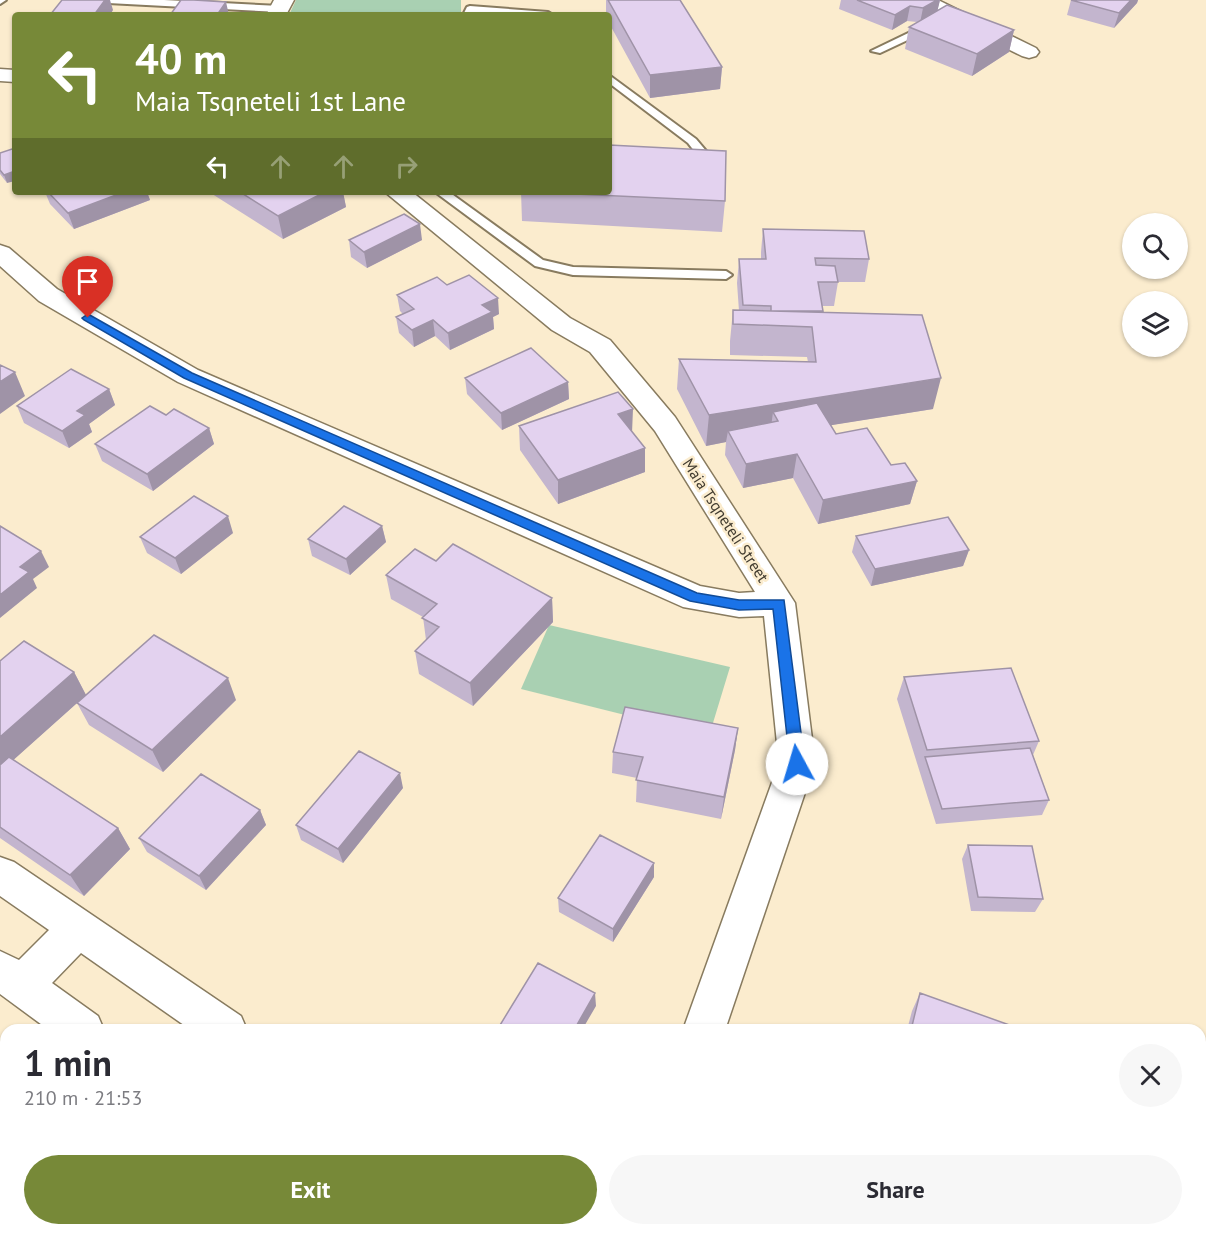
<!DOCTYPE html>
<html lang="en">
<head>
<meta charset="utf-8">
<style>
	:root { --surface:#fff; --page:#f7f7f7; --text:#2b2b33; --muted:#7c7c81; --accent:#778938 }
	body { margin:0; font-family:"PT Sans",sans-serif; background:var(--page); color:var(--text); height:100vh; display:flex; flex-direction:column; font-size:22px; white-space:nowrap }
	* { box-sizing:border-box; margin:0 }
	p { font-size:20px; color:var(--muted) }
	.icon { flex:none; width:33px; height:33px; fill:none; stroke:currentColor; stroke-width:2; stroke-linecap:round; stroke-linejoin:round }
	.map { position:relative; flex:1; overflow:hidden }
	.drawer { position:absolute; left:0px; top:1024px; width:1206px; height:212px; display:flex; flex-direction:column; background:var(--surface); border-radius:18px 18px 0 0; box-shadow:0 2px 4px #0004 }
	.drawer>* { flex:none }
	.hud { position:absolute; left:12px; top:12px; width:600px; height:183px; border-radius:6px; box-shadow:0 2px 4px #0004; background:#778938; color:#fff; overflow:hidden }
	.controls { position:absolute; left:1122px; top:213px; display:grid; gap:12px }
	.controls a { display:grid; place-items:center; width:66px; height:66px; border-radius:50%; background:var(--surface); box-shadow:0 2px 4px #0004; font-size:30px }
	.pin { position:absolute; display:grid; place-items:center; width:51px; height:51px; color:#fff; margin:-62px -26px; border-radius:50% 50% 50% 0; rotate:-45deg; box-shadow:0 0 6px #0007 }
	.pin .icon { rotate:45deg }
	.me { position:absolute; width:66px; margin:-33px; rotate:354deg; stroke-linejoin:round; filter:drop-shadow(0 0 4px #0008) }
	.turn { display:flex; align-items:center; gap:21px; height:126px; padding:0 24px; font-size:27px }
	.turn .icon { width:78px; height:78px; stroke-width:2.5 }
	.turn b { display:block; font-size:42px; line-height:51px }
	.lanes { display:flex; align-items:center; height:57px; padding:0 24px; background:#0003; justify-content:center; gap:30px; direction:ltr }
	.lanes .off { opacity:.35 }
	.round { display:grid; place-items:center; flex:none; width:63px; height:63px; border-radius:32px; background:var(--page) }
	.head { display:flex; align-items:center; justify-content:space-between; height:102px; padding:0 24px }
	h1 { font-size:36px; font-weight:600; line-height:45px }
	.primary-button { display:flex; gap:12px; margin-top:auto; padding:12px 24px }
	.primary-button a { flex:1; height:69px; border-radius:36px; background:var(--accent); color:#fff; font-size:24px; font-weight:600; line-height:69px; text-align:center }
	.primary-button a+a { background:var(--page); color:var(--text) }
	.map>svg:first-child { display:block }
	.green { fill:#a9d0b2 }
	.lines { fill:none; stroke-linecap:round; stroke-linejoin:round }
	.service-casing { stroke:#887b5f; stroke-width:4 }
	.minor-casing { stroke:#887b5f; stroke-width:3 }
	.service { fill:#fff; fill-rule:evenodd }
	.minor { fill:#fff; fill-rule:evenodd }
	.wall { fill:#c3b5ce }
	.shaded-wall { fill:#9f93a7 }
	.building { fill:#e3d2ef; stroke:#9f93a7; stroke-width:1.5 }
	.route { fill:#1a73e8; stroke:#114b97; stroke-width:1.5 }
	.labels { text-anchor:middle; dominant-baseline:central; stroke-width:5; stroke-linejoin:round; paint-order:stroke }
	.street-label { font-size:16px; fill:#423c30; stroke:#fbecce }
</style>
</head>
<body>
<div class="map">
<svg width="1206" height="1235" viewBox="0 0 1206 1235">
	<rect width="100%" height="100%" fill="#fbecce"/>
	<path class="green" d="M 296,0 L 461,0 L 461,12 L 498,15 L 289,15 Z
		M 549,625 L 730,667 L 709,736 L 521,689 Z"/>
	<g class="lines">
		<defs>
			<path id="service" d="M 0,0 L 6,0 L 0,4 Z
				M 103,0 L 164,0 L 280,6 L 285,9 L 280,12 L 108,3 Z
				M 470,6 L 548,12 L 553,15 L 474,12 L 473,15 L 463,15 L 467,7 Z
				M 927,24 L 932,27 L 931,29 L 880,53 L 871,51 Z
				M 609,75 L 696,139 L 707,152 C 700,160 692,165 681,162 L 681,158 L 690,156 L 695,152 L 688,143 L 609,83 Z
				M 435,192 L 449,192 L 543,260 L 573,267 L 726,271 L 732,275 L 726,279 L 573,275 L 535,266 Z
				M 781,1230 L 806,1230 L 804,1235 L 779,1235 Z"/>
			<path id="minor" d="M 274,0 L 294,0 L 286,15 L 266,15 Z
				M 913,0 L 938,0 L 1036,48 L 1039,52 L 1036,56 L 1029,58 L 1022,56 L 916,4 Z
				M 0,69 L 15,70 L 15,82 L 0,81 Z
				M 385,192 L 412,192 L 570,318 L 610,340 L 675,417 L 795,603 L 815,763 L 725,1030 L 683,1030 L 779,763 L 764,616 L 739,617 L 683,607 L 178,382 L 39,301 L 0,266 L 0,245 L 9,248 L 57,289 L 198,370 L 700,586 L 739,593 L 755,592 L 655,431 L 590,352 L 552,330 Z
				M 0,857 L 14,862 L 241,1016 L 247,1030 L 191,1030 L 81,953 L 52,983 L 98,1016 L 104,1030 L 49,1030 L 0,994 L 0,951 L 19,960 L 49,930 L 0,896 Z
				M 335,1230 L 386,1230 L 388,1235 L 337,1235 Z
				M 484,1230 L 535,1230 L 537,1235 L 486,1235 Z
				M 593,1230 L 640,1230 L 638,1235 L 591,1235 Z"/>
		</defs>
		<use href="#service" class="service-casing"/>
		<use href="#minor" class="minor-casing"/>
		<use href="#service" class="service"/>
		<use href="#minor" class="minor"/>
	</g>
	<path class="wall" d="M 606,0 L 680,0 L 722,67 L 720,89 L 650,98 L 609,23 L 609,15 L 606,15 Z
		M 841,0 L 940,0 L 937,11 L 1014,30 L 1009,52 L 972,76 L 905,49 L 909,27 L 917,22 L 907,21 L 892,30 L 839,9 Z
		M 1071,0 L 1138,0 L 1137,3 L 1114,28 L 1067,15 Z
		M 0,153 L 7,183 L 0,174 Z
		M 45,192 L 147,192 L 150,200 L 74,229 L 50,204 Z
		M 209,192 L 343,192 L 346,207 L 283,239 Z
		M 521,192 L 609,192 L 725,201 L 722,232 L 522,221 Z
		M 763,229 L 869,259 L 865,282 L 838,282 L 834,306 L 822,306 L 822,313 L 933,409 L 831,425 L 836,434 L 917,481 L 910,504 L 818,524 L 793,478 L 743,488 L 725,455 L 726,442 L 706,446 L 677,389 L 679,359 L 808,362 L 807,357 L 730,355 L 730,341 L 733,310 L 739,311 L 737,283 L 739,259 L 761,259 L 761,252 Z
		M 349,240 L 422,240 L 367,268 L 351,257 Z
		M 447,285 L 499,314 L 493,317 L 494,329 L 450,350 L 435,336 L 414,347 L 399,333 L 396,317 L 403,314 L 400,311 L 397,295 Z
		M 465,378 L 568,382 L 569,399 L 502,430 L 467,394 Z
		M 109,389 L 115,405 L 89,424 L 92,432 L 69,448 L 24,423 L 17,406 Z
		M 166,415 L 209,428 L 214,444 L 153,491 L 102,461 L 95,444 Z
		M 519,426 L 632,432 L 645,472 L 558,504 L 520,450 Z
		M 382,526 L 386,542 L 350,575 L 312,556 L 308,539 Z
		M 233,533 L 181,574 L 147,553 L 140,537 Z
		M 856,536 L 969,550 L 963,566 L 871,586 L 852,552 Z
		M 436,561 L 552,598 L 553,622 L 473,706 L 419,674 L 415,651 L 426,640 L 423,617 L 391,599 L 386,575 Z
		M 0,661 L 74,672 L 86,695 L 13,760 L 118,828 L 130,849 L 84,896 L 0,838 Z
		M 904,677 L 1039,741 L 1033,755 L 1049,800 L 1042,815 L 936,824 L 897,699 Z
		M 236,700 L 163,772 L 89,725 L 77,703 Z
		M 738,728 L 735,750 L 721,819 L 636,802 L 637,778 L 612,773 L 613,752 Z
		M 403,788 L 343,863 L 301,840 L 296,825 Z
		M 260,810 L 266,825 L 206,890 L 147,852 L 139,838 Z
		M 968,845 L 1043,899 L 1035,912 L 971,911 L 962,859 Z
		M 654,877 L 613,942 L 559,912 L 558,898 Z
		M 920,993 L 1014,1030 L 907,1030 L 912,1011 Z
		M 1022,1230 L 1142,1230 L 1155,1235 L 1021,1235 Z"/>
	<path class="shaded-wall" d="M 105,0 L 110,0 L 113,10 L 110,15 L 94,15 Z
		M 937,0 L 940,0 L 937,13 L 920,23 L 923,8 Z
		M 1131,0 L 1138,0 L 1137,3 L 1114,28 L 1119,13 Z
		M 226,2 L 229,15 L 217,15 Z
		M 910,6 L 907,21 L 892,30 L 895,15 Z
		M 1014,30 L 1009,52 L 972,76 L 977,54 Z
		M 722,67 L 720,89 L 650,98 L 650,75 Z
		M 15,171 L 15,181 L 7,183 L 4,175 Z
		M 124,192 L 147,192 L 150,200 L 74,229 L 68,213 Z
		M 325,192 L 343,192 L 346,207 L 283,239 L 278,216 Z
		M 420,224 L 422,240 L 367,268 L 364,252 Z
		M 498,298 L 499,314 L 493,317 L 494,329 L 450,350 L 448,333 L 482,305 Z
		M 433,320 L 435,336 L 414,347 L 412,330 Z
		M 15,372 L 25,396 L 0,414 L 0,382 Z
		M 941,378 L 933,409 L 776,434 L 778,421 L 773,412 L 770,435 L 728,431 L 726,442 L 706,446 L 709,415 Z
		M 568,382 L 569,399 L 502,430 L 501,413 Z
		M 109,389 L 115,405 L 89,424 L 92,432 L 69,448 L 62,431 L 77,411 Z
		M 633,409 L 632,433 L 618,414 Z
		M 209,428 L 214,444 L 153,491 L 147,474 Z
		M 645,448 L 645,472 L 558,504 L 558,480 Z
		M 797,454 L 793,478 L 743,488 L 746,464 Z
		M 917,481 L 910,504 L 818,524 L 823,500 Z
		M 228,516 L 233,533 L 181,574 L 175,558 Z
		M 382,526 L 386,542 L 350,575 L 346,559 Z
		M 969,550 L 963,566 L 871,586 L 875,569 Z
		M 41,551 L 49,567 L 33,579 L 37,588 L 0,618 L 0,595 L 20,567 Z
		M 552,598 L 553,622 L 473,706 L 470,683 Z
		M 74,672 L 86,695 L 0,772 L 0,737 Z
		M 228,678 L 236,700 L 163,772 L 152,750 Z
		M 738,728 L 735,750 L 721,819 L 724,797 Z
		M 400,773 L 403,788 L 343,863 L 338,849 Z
		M 260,810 L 266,825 L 206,890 L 199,876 Z
		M 118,828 L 130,849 L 84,896 L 70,875 Z
		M 654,863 L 654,877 L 613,942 L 613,929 Z
		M 595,993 L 596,1006 L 582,1030 L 574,1030 Z
		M 6,1151 L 6,1186 L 0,1192 L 0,1157 Z
		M 188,1231 L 192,1235 L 185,1235 Z"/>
	<path class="building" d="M 62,0 L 105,0 L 94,15 L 50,15 Z
		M 181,0 L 194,0 L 226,2 L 217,15 L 170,15 Z
		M 608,0 L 680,0 L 722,67 L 650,75 Z
		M 857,0 L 937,0 L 923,8 L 910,6 L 895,15 Z
		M 1071,0 L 1131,0 L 1119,13 Z
		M 947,5 L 1014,30 L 977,54 L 909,27 Z
		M 609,145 L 726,151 L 725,201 L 532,192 L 609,192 Z
		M 15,148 L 15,171 L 4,175 L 0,170 L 0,153 Z
		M 48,192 L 124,192 L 68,213 Z
		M 240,192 L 325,192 L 278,216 Z
		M 404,214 L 420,224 L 364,252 L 349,240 Z
		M 763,229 L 864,231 L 869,259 L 815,258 L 816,265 L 835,266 L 838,282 L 818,282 L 823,311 L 771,311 L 771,306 L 743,305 L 739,259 L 766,259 Z
		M 469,275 L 498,298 L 482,305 L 492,312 L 448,333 L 433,320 L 412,330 L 396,317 L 414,309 L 397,295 L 437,277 L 447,285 Z
		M 733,310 L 922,315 L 941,378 L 709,415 L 679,359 L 816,362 L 812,327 L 733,324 Z
		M 531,348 L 568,382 L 501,413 L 465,378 Z
		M 0,365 L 15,372 L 0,382 Z
		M 71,369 L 109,389 L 77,411 L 85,415 L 62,431 L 17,406 Z
		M 618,392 L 633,409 L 618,414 L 645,448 L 558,480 L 519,426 Z
		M 817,403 L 836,434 L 867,428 L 891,465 L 905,463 L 917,481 L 823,500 L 797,454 L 746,464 L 728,431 L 778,421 L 773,412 Z
		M 150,406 L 166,415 L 174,409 L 209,428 L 147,474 L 95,444 Z
		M 194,496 L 228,516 L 175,558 L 140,537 Z
		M 344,506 L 382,526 L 346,559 L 308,539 Z
		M 948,517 L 969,550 L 875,569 L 856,536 Z
		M 0,526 L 41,551 L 20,567 L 29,572 L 0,595 Z
		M 453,544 L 552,598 L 470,683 L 415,651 L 439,627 L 422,618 L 437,604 L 386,575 L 415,549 L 436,561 Z
		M 154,635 L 228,678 L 152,750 L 77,703 Z
		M 24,641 L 74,672 L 0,737 L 0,661 Z
		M 1011,668 L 1039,741 L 927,750 L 904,677 Z
		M 625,707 L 738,728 L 724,797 L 636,780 L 643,757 L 613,752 Z
		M 1030,748 L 1049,800 L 942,809 L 925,757 Z
		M 359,751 L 400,773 L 338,849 L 296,825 Z
		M 9,757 L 118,828 L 70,875 L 0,827 L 0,765 Z
		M 201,774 L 260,810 L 199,876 L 139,838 Z
		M 600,835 L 654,863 L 613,929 L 558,898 Z
		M 968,845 L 1032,846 L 1043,899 L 978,897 Z
		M 538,963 L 595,993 L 574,1030 L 497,1030 Z
		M 920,993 L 1015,1027 L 1014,1030 L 911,1030 Z
		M 0,1103 L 6,1108 L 6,1151 L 0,1157 Z
		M 55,1230 L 187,1230 L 188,1231 L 185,1235 L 50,1235 Z
		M 1033,1230 L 1142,1230 L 1155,1235 L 1032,1235 Z"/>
	<path class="route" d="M 88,314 L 192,373 L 697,593 L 739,600 L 784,600 L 805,764 L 803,768 L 797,770 L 792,768 L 790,764 L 773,609 L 739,610 L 690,601 L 184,378 L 84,320 L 82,318 Z"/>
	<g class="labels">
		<g class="street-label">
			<text transform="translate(726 520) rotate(57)">Maia Tsqneteli Street</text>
		</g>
	</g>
</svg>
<div class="controls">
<a><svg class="icon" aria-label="search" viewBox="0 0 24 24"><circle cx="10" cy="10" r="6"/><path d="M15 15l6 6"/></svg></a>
<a><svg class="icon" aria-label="layers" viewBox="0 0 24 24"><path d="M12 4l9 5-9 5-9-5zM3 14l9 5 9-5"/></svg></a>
</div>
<div class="pin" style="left:88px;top:318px;background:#d93025"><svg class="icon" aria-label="arrive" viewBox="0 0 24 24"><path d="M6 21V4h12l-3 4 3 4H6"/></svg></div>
<svg class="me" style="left:797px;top:764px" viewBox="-20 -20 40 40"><circle r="19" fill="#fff"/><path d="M0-13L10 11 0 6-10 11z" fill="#1a73e8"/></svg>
<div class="hud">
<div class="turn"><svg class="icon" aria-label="left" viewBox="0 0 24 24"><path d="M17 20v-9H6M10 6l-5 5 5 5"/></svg><div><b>40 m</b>Maia Tsqneteli 1st Lane</div></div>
<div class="lanes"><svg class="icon" aria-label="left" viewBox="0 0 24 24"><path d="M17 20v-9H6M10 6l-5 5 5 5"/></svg><svg class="icon off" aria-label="ahead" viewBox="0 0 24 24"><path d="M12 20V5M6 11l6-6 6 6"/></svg><svg class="icon off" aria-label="ahead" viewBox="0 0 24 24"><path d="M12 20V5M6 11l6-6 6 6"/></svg><svg class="icon off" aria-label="right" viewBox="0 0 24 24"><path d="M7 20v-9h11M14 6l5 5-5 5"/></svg></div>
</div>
<section class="drawer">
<div class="head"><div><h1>1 min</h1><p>210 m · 21:53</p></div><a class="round"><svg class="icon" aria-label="close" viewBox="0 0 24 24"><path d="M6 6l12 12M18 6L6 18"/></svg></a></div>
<div class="primary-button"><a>Exit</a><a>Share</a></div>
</section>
</div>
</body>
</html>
